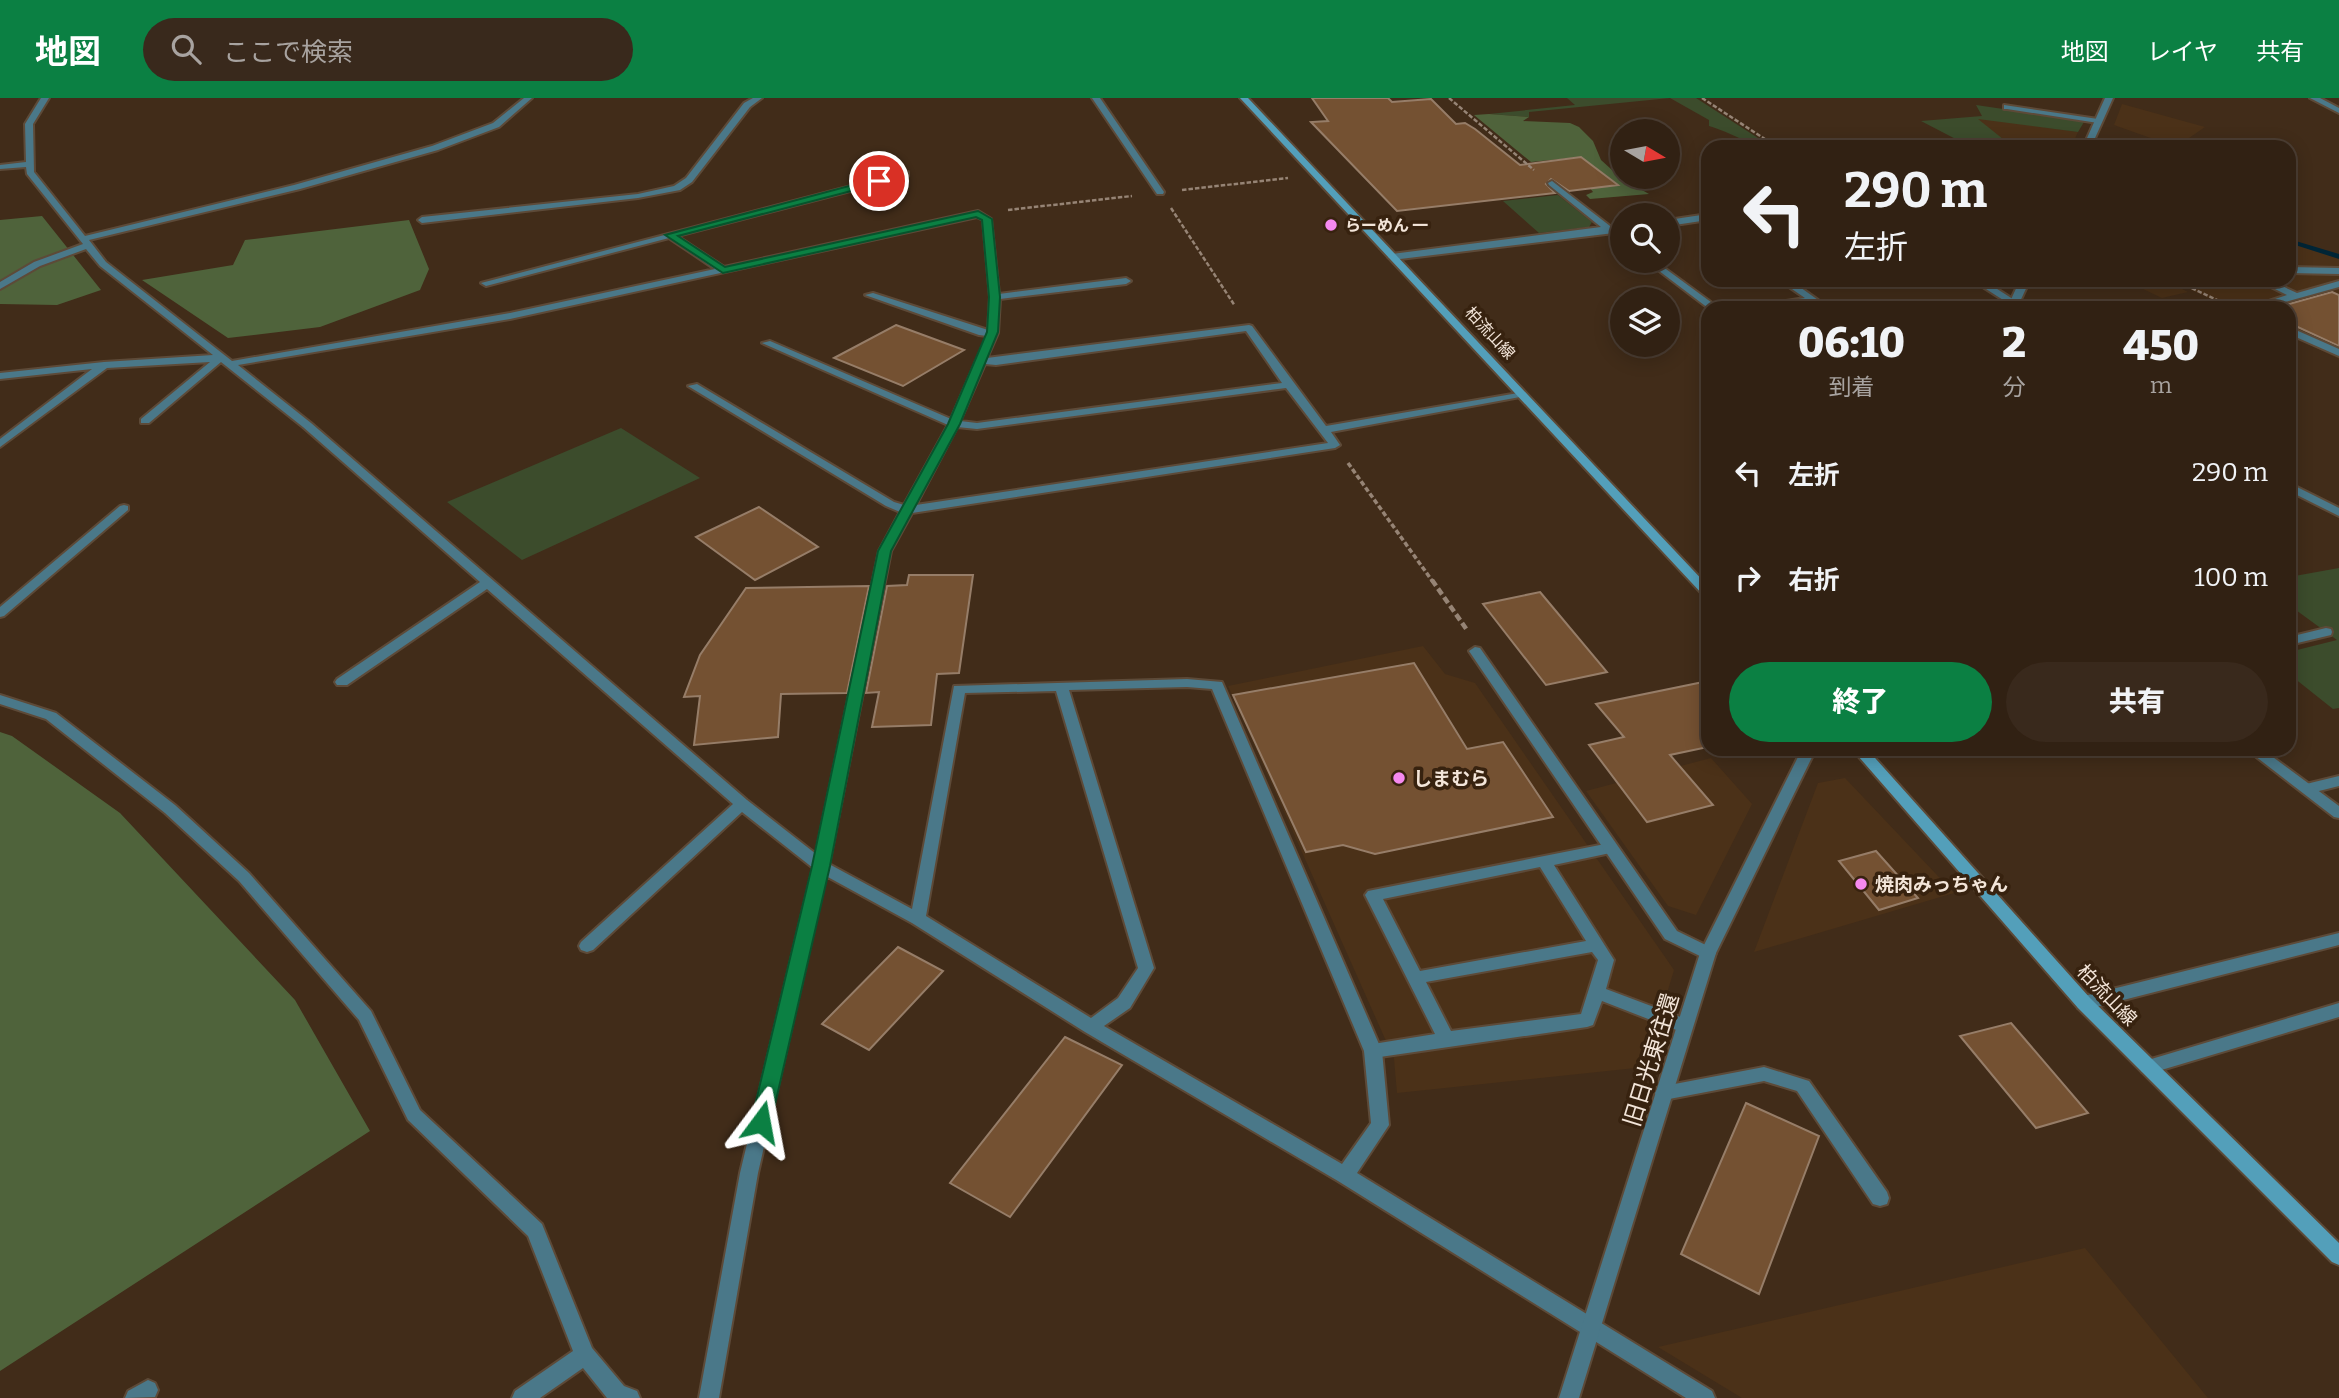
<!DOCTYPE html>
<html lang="ja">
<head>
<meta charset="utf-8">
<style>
	:root { --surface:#312113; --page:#39291c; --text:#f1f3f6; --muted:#a8a3a0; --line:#4c3e33; --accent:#0b8043 }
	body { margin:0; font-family:Bitter,"Noto Sans JP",serif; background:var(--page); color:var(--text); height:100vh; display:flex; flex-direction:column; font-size:26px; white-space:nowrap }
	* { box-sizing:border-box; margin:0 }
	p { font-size:23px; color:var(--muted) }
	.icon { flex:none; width:38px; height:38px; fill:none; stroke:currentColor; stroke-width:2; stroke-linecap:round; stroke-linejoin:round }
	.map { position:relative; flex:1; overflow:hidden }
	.side { position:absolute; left:1701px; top:203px; width:595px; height:455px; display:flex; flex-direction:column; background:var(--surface); border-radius:21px; box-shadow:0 4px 18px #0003,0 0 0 2px var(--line) }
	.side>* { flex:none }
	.hud { position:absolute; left:1701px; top:42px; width:595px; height:147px; border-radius:21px; box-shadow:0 4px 18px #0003,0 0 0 2px var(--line); background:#312113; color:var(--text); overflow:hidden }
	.needle { width:46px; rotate:100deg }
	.fabs { position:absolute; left:1610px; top:21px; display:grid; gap:14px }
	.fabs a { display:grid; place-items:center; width:70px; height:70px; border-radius:50%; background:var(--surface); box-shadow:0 4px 18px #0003,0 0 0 2px var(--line); font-size:35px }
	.pin { position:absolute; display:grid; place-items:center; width:60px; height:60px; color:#fff; margin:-30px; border:4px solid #fff; border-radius:50%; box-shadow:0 2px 7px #0007 }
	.me { position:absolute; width:77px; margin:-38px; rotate:13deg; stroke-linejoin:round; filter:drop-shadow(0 0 5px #0008) }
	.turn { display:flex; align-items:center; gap:24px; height:147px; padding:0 28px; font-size:32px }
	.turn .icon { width:91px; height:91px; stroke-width:2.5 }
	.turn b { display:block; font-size:49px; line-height:60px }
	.eta { display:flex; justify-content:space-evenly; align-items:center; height:119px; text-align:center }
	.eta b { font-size:42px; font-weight:800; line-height:49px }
	.cta { display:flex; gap:14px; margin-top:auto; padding:14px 28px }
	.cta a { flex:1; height:80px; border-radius:42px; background:var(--accent); color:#fff; font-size:28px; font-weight:800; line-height:80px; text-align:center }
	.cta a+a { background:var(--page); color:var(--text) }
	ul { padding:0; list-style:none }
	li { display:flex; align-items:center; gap:21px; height:105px; padding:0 28px }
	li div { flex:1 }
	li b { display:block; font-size:26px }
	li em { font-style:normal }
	header { display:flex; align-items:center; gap:42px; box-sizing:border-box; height:98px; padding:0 35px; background:var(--accent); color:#fff }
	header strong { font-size:33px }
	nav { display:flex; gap:38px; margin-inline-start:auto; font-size:24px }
	.search { width:490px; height:63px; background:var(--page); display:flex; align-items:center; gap:18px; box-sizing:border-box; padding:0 24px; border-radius:38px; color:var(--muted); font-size:26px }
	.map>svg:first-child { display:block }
	.built { fill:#4b3118 }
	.green { fill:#3c4c2c }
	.forest { fill:#4f633b }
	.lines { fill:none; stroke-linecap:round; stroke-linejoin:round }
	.stream { fill:#002536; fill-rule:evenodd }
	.building { fill:#745132; stroke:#967d68; stroke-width:2 }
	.service-casing { stroke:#5d4a38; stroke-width:4 }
	.minor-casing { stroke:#5d4a38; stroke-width:4 }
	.tertiary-casing { stroke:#5d4a38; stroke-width:4 }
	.secondary-casing { stroke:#5d4a38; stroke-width:4 }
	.path-far2 { stroke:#968475; stroke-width:2.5; stroke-dasharray:4.5 2; stroke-linecap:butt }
	.path-far1 { stroke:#968475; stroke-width:3.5; stroke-dasharray:5 2.5; stroke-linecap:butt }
	.path { stroke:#968475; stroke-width:4.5; stroke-dasharray:7 3.5; stroke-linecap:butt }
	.service { fill:#4a7889; fill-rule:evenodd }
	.minor { fill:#4a7889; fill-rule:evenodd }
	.tertiary { fill:#4a7889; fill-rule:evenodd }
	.secondary { fill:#539fba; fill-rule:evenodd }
	.route { fill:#0b8043; stroke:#07532c; stroke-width:2 }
	.poi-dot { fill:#f589ef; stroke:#37220f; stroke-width:2.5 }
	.labels { text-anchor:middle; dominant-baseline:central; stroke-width:7; stroke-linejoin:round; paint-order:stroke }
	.far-poi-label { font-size:16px; font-weight:bold; fill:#f3e5d9; stroke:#37220f; text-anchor:start }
	.far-street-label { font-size:16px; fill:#f3e5d9; stroke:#37220f }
	.poi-label { font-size:19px; font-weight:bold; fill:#f3e5d9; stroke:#37220f; text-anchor:start }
	.street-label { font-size:19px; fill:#f3e5d9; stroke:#37220f }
	.near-street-label { font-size:23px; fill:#f3e5d9; stroke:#37220f }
</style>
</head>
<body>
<header>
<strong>地図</strong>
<div class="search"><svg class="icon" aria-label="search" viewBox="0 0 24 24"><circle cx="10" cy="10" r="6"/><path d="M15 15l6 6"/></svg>ここで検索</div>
<nav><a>地図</a><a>レイヤ</a><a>共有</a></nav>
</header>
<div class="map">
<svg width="2339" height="1300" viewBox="0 0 2339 1300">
	<rect width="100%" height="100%" fill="#412c19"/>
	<path class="built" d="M 2122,6 L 2205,29 L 2176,49 L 2114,27 Z
		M 1976,21 L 1989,21 L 2078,34 L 2071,49 L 2013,49 Z
		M 2289,144 L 2339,160 L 2339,261 L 2289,237 L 2289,210 L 2230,210 L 2170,182 L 2289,182 Z
		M 2124,182 L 2164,182 L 2188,194 L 2162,200 Z
		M 1423,548 L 1445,576 L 1475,585 L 1674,872 L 1645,969 L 1397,995 L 1394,961 L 1228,588 Z
		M 1711,660 L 1752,706 L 1696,817 L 1668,808 L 1586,693 Z
		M 1845,680 L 1954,795 L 1754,854 L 1818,685 Z
		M 2085,1150 L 2208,1300 L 1742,1300 L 1658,1249 Z"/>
	<path class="green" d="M 1567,0 L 1696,0 L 1772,49 C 1751,49 1731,34 1709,28 L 1709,22 L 1670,0 L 1529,14 L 1529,19 L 1489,16 L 1575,7 Z
		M 1976,7 L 2077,22 L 2084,24 L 2078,34 L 1978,21 L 2013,49 L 1971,49 L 1921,23 L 1982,18 Z
		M 1558,97 L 1592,124 L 1589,129 L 1539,135 L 1503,103 Z
		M 621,330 L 700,380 L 522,462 L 447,404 Z
		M 2339,470 L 2339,610 L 2333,611 L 2289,576 L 2289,554 L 2337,542 L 2289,507 L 2289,479 Z"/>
	<path class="forest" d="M 1489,16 L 1529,19 L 1523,23 L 1570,25 L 1579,29 L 1593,43 L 1601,62 L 1621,80 L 1649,96 L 1590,101 L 1586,97 L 1593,94 L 1586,85 L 1581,59 L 1531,64 L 1474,17 Z
		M 42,118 L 101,192 L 57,207 L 0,206 L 0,122 Z
		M 409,122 L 429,171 L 420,192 L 320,229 L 228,240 L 142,182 L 233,167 L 245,142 Z
		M 0,634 L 12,638 L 120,715 L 295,902 L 370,1033 L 0,1273 Z"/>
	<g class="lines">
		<path class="stream" d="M 2289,141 L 2339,156 L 2339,161 L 2289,145 Z"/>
	</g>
	<path class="building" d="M 1312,0 L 1388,0 L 1392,4 L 1431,1 L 1456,26 L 1465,25 L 1475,31 L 1520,67 L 1581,59 L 1618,87 L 1569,93 L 1551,81 L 1546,86 L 1555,95 L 1397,113 L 1311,24 L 1328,23 Z
		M 2332,194 L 2339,197 L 2339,248 L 2289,225 L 2289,206 Z
		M 896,227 L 964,252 L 903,288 L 834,260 Z
		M 759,409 L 818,449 L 755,482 L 696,439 Z
		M 909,477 L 973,477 L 959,575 L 937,576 L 931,627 L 872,629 L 879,594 L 866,595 L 887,488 L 907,487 Z
		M 869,488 L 847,595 L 781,596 L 778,639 L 694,647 L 700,598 L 684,599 L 700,557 L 746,490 Z
		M 1540,494 L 1607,574 L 1546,587 L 1483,506 Z
		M 1414,565 L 1467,651 L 1503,644 L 1553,719 L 1375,756 L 1343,747 L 1306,754 L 1233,597 Z
		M 1708,583 L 1708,649 L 1670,657 L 1713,707 L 1647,724 L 1589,647 L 1624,639 L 1596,606 Z
		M 1876,753 L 1918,800 L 1879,812 L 1839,763 Z
		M 898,849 L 943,873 L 869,952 L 822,926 Z
		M 2011,925 L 2088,1015 L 2036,1030 L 1960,938 Z
		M 1065,939 L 1122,967 L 1010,1119 L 950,1085 Z
		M 1746,1005 L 1819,1038 L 1759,1196 L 1681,1156 Z"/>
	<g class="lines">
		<defs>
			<path id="service" d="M 2004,7 L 2098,21 L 2102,23 L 2098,25 L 2007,11 L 2004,11 Z
				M 1609,131 L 1615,131 L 1622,137 L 1622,144 L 1609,135 Z
				M 1646,163 L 1655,163 L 1719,210 L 1708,210 Z
				M 2289,169 L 2339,170 L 2339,176 L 2289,175 Z
				M 2257,182 L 2269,182 L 2297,195 L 2339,183 L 2339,189 L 2263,210 L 2248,210 L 2287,197 Z
				M 2289,229 L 2339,251 L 2339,258 L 2289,236 Z
				M 2339,678 L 2339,688 L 2307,696 L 2300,691 L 2302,687 Z
				M 1610,745 L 1615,746 L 1618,750 L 1615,754 L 1554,767 L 1614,862 L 1606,891 L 1691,923 L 1693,928 L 1691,933 L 1685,935 L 1679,933 L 1602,903 L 1593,927 L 1587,929 L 1373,960 L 1367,958 L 1364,953 L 1367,948 L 1373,946 L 1435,936 L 1365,797 L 1368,793 ZM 1540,769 L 1586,843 L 1420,873 L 1383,801 ZM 1592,854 L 1598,862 L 1581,916 L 1451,933 L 1426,884 Z
				M 2339,835 L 2339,847 L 2084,912 L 2078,910 L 2076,905 L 2078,900 L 2084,898 Z
				M 2339,905 L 2339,919 L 2148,976 L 2142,974 L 2139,969 L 2142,964 L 2148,962 Z"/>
			<path id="minor" d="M 41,0 L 49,0 L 33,26 L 34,74 L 85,138 L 294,87 L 432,48 L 493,25 L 524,0 L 532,0 L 499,29 L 438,52 L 300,91 L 89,142 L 106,164 L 232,263 L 510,215 L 715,171 L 669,140 L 486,188 L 481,185 L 905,74 L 908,74 L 908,78 L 677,138 L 724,169 L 978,113 L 991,121 L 999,196 L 1126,180 L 1131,183 L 1126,186 L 1000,201 L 998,235 L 987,260 L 1249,227 L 1252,228 L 1326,328 L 1524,294 L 1525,296 L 1520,299 L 1331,334 L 1340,347 L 1335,350 L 912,415 L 891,453 L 829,766 L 912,811 L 954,588 L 1187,581 L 1222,584 L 1382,953 L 1389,1027 L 1357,1075 L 1712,1293 L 1715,1300 L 1686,1300 L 1338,1083 L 1085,934 L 912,825 L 826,778 L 758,1075 L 719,1300 L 699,1300 L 740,1075 L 813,770 L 742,714 L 593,852 L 587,854 L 581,852 L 579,848 L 581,844 L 733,706 L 487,491 L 347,587 L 337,587 L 335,584 L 337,581 L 480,484 L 303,329 L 221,264 L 149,325 L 141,325 L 141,321 L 210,264 L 107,270 L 0,349 L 0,341 L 92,271 L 0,281 L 0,275 L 104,264 L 213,257 L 100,168 L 86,151 L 40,168 L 0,191 L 0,184 L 34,164 L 83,146 L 27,76 L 26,69 L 0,71 L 0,67 L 26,64 L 25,26 ZM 977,119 L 983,122 L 990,199 L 988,232 L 873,195 L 865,197 L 979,237 L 987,238 L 951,321 L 770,243 L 762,245 L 948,327 L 904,407 L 894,404 L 697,286 L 688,288 L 886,408 L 900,414 L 879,453 L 816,756 L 747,702 L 311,325 L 238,267 L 510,221 ZM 1246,233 L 1282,285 L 977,325 L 960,323 L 985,266 L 996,267 ZM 1286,290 L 1328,345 L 916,407 L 957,329 L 977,331 ZM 1187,589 L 1212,591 L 1364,953 L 1371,1025 L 1342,1066 L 1104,928 L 1130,910 L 1154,870 L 1069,592 ZM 1056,593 L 1138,870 L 1118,900 L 1091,920 L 926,818 L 965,595 Z
				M 753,0 L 762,0 L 750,9 L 692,84 L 680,92 L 638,100 L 422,125 L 418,122 L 422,119 L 638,96 L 674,88 L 686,80 L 744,5 Z
				M 1092,0 L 1100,0 L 1164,94 L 1163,96 L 1157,96 Z
				M 2310,0 L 2320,0 L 2339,10 L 2339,15 Z
				M 1552,83 L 1610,128 L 1622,128 L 1622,134 L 1392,162 L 1388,159 L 1392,156 L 1601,129 L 1549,87 L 1548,85 Z
				M 1708,116 L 1708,122 L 1668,128 L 1668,122 Z
				M 1779,182 L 1790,182 L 1818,202 L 1813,205 L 1779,210 L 1755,210 L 1760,207 L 1805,200 Z
				M 1972,182 L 1983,182 L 2019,205 L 2011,207 Z
				M 2289,385 L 2339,410 L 2339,418 L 2289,393 Z
				M 124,407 L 128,408 L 128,412 L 4,518 L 0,519 L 0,509 L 120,408 Z
				M 2326,530 L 2331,531 L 2332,534 L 2331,537 L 2289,547 L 2289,539 Z
				M 1475,549 L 1480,550 L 1677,833 L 1714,851 L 1716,855 L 1714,859 L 1708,861 L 1702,859 L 1665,841 L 1469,553 Z
				M 0,597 L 56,615 L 175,707 L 249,775 L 371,913 L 420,1012 L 542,1126 L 592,1250 L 624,1288 L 637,1293 L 640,1300 L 607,1300 L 583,1270 L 540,1300 L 512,1300 L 515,1293 L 573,1253 L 528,1138 L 408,1022 L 359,922 L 239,783 L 165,715 L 46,621 L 0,606 Z
				M 2246,651 L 2262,651 L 2339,708 L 2339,720 L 2334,719 Z
				M 1764,969 L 1809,983 L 1887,1094 L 1889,1100 L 1887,1106 L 1880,1108 L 1873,1106 L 1797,993 L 1764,983 L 1664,1002 L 1658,1000 L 1655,995 L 1658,990 L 1664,988 Z
				M 148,1282 L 155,1285 L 158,1292 L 155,1299 L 125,1300 L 128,1293 Z"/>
			<path id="tertiary" d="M 2105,0 L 2113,0 L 2091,49 L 2083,49 Z
				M 2020,182 L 2030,182 L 2017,210 L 2007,210 Z
				M 1802,651 L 1816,651 L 1716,855 L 1579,1300 L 1559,1300 L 1700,855 Z"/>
			<path id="secondary" d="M 1240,0 L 1248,0 L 1708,488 L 1708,499 L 1704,498 Z
				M 1852,651 L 1867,651 L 2090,900 L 2339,1145 L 2339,1167 L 2332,1164 L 2078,910 Z"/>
		</defs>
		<use href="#service" class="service-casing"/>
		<use href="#minor" class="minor-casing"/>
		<use href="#tertiary" class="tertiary-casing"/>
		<use href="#secondary" class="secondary-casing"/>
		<path class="path-far2" d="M 1449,0 L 1534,72
			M 1702,0 L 1777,49
			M 1182,92 L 1288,80
			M 1171,110 L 1235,208
			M 1008,112 L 1132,98
			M 2174,182 L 2230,208"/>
		<path class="path-far1" d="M 1348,365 L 1433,484"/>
		<path class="path" d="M 1432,482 L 1467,532"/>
		<use href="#service" class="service"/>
		<use href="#minor" class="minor"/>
		<use href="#tertiary" class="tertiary"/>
		<use href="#secondary" class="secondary"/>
	</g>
	<path class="route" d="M 879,80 L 882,81 L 882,85 L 678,138 L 725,169 L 978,113 L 992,121 L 1000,199 L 998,234 L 960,326 L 891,453 L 830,768 L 771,1024 L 768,1030 L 761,1032 L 754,1030 L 751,1024 L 812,768 L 878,453 L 948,326 L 987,234 L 989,199 L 982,122 L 976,119 L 723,175 L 665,137 Z"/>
	<g class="poi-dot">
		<circle cx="1331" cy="127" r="7"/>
		<circle cx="1399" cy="680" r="7"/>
		<circle cx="1861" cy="786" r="7"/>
	</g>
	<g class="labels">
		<g class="far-poi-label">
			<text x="1345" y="127">らーめん 一</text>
		</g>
		<g class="far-street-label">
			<text transform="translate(1490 235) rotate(47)">柏流山線</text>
		</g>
		<g class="poi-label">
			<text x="1413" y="680">しまむら</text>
			<text x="1875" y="786">焼肉みっちゃん</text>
		</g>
		<g class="street-label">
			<text transform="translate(2107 897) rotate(46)">柏流山線</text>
		</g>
		<g class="near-street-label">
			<text transform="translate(1651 962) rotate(-73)">旧日光東往還</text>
		</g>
	</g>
</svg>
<div class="fabs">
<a><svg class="needle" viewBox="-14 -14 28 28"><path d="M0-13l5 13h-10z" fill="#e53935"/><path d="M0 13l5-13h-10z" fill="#a8a3a0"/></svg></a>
<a><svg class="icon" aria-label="search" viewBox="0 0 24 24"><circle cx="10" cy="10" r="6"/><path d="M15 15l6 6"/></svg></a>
<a><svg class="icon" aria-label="layers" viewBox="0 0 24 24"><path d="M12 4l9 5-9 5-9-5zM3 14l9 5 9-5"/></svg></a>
</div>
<div class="pin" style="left:879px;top:83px;background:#d93025"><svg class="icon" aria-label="arrive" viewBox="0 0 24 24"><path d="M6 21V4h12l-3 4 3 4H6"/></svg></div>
<svg class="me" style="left:761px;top:1024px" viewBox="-20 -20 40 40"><path d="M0-17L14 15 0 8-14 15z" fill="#0b8043" stroke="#fff" stroke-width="4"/></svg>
<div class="hud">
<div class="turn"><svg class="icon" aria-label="left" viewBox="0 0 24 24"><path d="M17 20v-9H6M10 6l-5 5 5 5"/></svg><div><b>290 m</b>左折</div></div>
</div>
<section class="side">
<div class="eta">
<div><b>06:10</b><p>到着</p></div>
<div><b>2</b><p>分</p></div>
<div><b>450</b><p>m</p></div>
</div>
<ul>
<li><svg class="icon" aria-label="left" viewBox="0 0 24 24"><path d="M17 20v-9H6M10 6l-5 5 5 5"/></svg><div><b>左折</b></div><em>290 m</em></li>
<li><svg class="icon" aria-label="right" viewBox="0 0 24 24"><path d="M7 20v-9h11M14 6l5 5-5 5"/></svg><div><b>右折</b></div><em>100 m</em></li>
</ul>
<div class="cta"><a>終了</a><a>共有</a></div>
</section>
</div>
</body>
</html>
